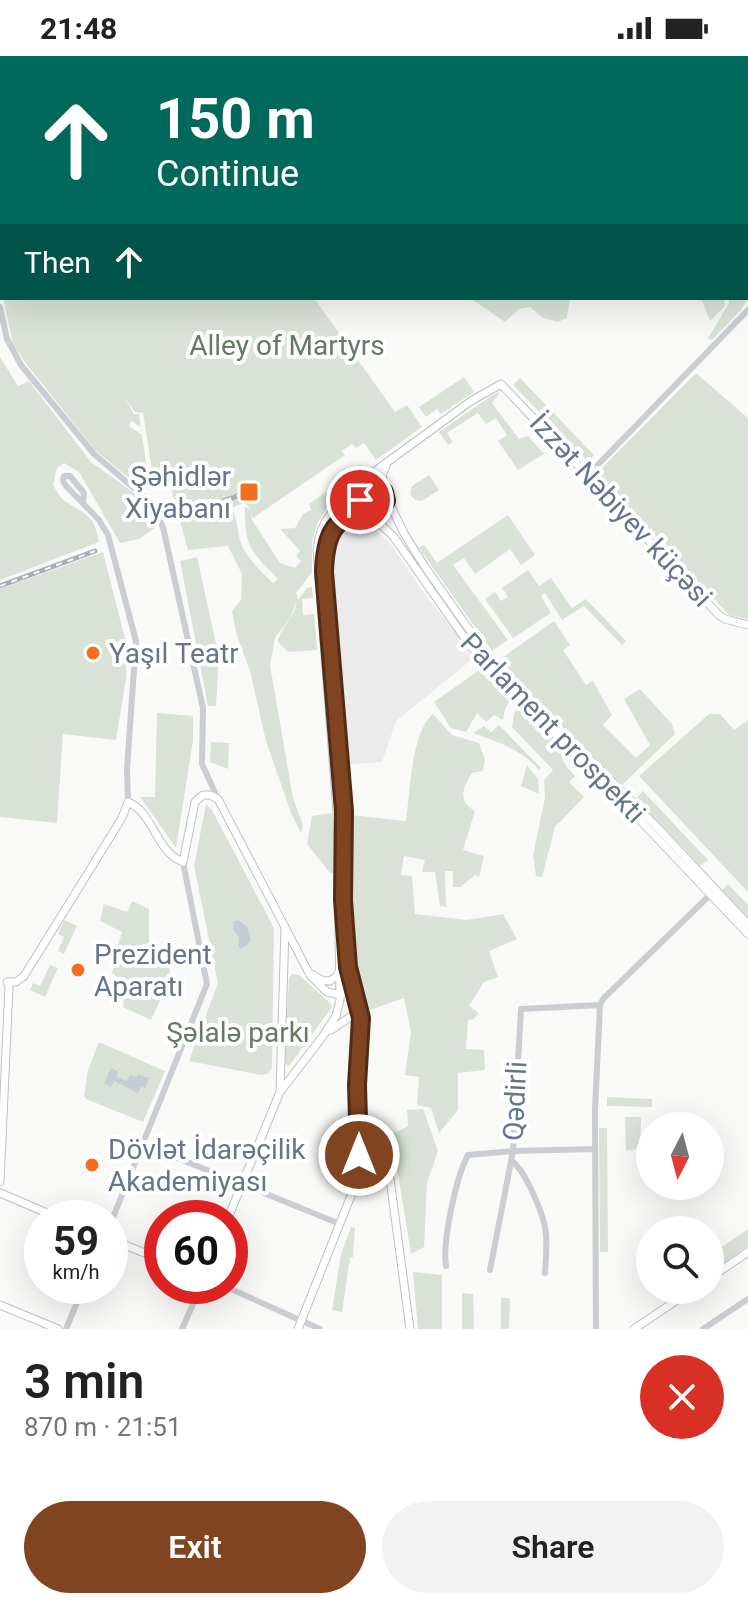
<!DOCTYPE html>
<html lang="en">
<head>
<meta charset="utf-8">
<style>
	:root { --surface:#fff; --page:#f2f2f2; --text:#222; --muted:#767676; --accent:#804420 }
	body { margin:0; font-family:Roboto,sans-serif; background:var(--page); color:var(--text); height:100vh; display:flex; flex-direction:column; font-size:30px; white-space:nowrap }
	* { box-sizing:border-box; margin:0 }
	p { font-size:26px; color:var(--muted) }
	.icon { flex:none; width:44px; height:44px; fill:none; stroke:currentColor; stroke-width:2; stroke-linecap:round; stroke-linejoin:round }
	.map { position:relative; height:1273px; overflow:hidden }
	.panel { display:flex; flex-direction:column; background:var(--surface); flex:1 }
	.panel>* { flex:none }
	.guide { position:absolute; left:0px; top:0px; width:748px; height:244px; box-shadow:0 8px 32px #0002; background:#00695c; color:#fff; overflow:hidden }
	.needle { width:52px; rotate:186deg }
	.tools { position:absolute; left:636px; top:1056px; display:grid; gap:16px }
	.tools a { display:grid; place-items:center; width:88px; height:88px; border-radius:50%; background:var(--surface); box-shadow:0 8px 32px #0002; font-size:40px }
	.speed { position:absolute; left:24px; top:1144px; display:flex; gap:16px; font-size:40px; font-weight:700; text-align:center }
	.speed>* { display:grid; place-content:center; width:104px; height:104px; border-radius:50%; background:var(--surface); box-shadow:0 8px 32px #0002; line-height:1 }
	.speed small { font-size:20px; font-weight:400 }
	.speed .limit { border:12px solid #d22; background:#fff; color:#111 }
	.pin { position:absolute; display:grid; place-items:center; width:68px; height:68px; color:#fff; margin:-34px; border:4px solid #fff; border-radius:50%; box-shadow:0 2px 8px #0007 }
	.me { position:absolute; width:88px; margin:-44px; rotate:0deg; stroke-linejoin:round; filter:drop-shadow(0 0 6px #0008) }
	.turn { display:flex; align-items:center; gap:28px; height:168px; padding:0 24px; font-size:36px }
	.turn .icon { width:104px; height:104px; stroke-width:2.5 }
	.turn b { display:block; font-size:56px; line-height:68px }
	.then { display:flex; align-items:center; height:76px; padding:0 24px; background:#0003; gap:16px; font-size:30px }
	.round { display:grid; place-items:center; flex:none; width:84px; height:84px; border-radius:42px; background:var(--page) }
	.head { display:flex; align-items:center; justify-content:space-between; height:136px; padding:0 24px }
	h1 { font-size:48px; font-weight:600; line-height:60px }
	.action { display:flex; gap:16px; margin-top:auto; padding:16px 24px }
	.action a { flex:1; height:92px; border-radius:48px; background:var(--accent); color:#fff; font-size:32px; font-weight:600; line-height:92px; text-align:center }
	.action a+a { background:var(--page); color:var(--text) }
	.status { display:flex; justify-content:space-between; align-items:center; height:56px; padding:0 40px; background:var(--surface); direction:ltr }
	.status svg { height:22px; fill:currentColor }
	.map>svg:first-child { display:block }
	.built { fill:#eaebea }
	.green { fill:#dae2d8; fill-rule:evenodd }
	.water { fill:#c3cdd3 }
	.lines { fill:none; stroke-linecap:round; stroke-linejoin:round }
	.major-casing { stroke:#bdc0c5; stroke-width:9 }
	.minor { stroke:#cacdd1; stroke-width:6 }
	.major { stroke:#fff; stroke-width:7 }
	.rail-casing { stroke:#a9aeb6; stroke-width:5 }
	.rail { stroke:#fff; stroke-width:2; stroke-dasharray:6; stroke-linecap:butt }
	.route-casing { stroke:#532c15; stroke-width:20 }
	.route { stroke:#804420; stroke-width:14 }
	.poi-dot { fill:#f36e1e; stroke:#fff; stroke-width:3 }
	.labels { text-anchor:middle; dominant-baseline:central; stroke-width:8; stroke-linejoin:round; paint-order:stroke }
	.park-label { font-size:28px; fill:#637c62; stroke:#fff }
	.poi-label { font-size:28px; fill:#66758b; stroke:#fff; text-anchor:start }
	.street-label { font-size:28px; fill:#66758b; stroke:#fff }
</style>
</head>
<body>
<div class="status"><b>21:48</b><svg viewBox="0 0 49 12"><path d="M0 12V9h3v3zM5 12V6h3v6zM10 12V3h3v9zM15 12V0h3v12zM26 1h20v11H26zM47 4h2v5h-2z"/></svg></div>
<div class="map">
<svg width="748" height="1273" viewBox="0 0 748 1273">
	<rect width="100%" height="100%" fill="#f9faf7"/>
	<path class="built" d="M 354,465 L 369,467 L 392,490 L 425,539 L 476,600 L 396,665 L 382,706 L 344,709 L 328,513 L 329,492 L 336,475 Z"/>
	<path class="green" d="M 2,7 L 2,173 L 0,181 L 0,8 Z
		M 746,237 L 748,243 L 741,254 L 712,284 L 708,282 L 729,247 L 729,242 L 746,242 Z
		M 3,242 L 314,242 L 395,356 L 407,349 L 422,371 L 376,404 L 364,387 L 356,392 L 352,388 L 342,395 L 345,399 L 253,462 L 251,456 L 252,464 L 280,507 L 295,512 L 301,505 L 296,500 L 300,495 L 280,473 L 295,472 L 303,458 L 311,454 L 309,448 L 337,428 L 340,431 L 318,466 L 312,485 L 312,516 L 296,537 L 298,544 L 307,532 L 312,531 L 313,542 L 302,543 L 303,559 L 314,558 L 317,594 L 288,596 L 278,586 C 280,571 294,564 297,545 L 290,562 L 275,582 L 270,609 L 293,742 L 303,769 L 301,777 L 291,757 L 266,685 L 250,615 L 236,577 L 232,555 L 241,544 L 242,518 L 228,490 L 188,494 L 170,429 L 154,427 L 143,357 L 135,356 L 125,342 L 134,358 L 139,358 L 141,371 L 131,365 L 129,370 L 142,379 L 149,427 L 136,428 L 95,394 L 24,305 L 13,288 ZM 245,447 L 251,453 L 245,451 C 245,494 250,493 278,523 L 273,527 C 261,515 245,501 240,484 C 237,473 238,463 231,452 Z
		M 470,242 L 570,242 L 567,262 L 558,266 L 543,262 L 530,251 L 519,253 L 505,266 Z
		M 701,242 L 724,242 L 725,250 L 710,265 Z
		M 0,301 L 18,330 L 29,325 L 91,406 L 137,439 L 156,471 L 139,483 L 120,487 L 79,416 L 64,407 L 57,412 L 53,429 C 56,434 60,442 65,445 C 85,459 94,457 99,486 L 0,524 Z
		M 696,317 L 748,362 L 748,563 L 729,559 L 597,417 Z
		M 464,321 L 474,336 L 441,358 L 437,353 L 426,361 L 419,351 Z
		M 520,322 L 594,399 L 588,406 L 513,329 Z
		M 497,336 L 499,338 L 492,347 L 519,383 L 528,380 L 544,398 L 518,414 L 498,385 L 507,379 L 496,362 L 486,368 L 478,357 L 447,377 L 453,386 L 448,389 L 439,376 Z
		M 429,419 L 439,434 L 422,445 L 415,444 L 410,438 L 412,430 Z
		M 508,459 L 535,499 L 521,509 L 510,493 L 475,518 L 464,502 L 453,509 L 508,584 L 492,595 L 419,492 L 424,489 L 437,507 Z
		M 103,496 L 127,590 L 126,623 L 116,684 L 63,678 L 57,767 L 0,761 L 0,533 Z
		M 197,501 L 219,601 L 216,650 L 208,650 L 180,505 Z
		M 528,514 L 539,530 L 551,522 L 572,552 L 586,543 L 626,585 L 622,589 L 584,550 L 562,564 L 545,537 L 541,540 L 551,557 L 513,582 L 485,543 L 495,536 L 501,545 L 508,541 L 502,532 Z
		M 554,565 L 570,589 L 563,594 L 586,629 L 593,625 L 612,659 L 603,669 L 636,702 L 650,689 L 624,643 L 640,633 L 672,668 L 675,678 L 622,729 L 499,604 Z
		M 485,610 L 513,640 L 505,653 L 503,664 L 494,659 L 486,666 L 477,657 L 466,676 L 451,672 L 434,646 Z
		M 520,647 L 562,690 C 558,703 567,711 575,720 L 569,726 L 584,741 L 555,771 L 542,821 L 536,820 L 533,799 L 545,742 L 544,724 L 553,714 L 512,671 L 514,658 Z
		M 157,657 L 193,660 L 193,684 L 176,792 L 140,741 L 155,741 Z
		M 433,658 L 452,679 L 479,687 L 485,704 L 483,715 L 472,717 C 463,731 457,745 475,755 L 463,794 L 484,800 L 479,821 L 475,819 L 460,831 L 453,831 L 453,815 L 445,815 L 446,851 L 440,850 L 435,816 L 422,816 L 425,804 L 404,800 L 401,819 L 412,820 L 415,858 L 467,864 L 503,858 L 517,883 L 489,895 L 498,921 L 484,926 L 469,950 L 479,957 L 474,963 L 468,964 L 466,993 L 484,994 L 485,1014 L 458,1017 L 458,1054 L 439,1077 L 431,1052 L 417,1049 L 419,1021 L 405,1019 L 411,976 L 404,942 L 367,955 L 353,908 L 349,836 L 351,759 L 406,765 C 410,737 411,676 433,658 Z
		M 709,658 L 720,658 L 734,674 L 748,664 L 748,836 L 639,720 Z
		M 499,669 L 541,712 L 539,714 C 521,693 498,686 473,677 L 484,670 L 491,676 Z
		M 211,686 L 229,687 L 228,713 L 210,706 Z
		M 527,709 L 538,723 L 539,738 L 521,730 Z
		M 643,735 L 708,804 L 700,810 L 636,742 Z
		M 206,748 L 212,754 L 274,872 L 272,1011 L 268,1018 L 261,1019 L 189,1005 L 218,927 L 194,810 Z
		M 332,757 L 335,816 L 330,817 L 307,788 L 312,760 Z
		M 728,828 L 748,849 L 748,861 L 722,834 Z
		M 132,845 L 149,853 L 149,887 L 135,890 L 132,904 L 115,900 L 122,876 L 100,865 L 104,848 L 127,856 Z
		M 64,864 L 77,870 L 64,898 L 58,895 L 64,881 L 58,878 Z
		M 115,904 L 143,912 L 168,905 L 171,921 L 151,964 L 123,951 L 126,928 L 112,917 Z
		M 50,909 L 58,912 L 45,941 L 30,934 L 33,927 L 40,930 Z
		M 292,918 L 299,919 L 329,946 L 332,951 L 289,1010 L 284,1007 L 289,922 Z
		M 99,986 L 165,1015 L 143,1066 L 86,1043 L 84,1040 L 88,1014 Z
		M 607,1041 L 652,1043 L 652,1051 L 607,1050 Z
		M 423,1053 L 438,1095 L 427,1127 L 424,1191 L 411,1198 L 397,1112 L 381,1084 L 408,1070 L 407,1054 Z
		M 625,1061 L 641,1061 L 640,1092 L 626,1095 Z
		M 599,1072 L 607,1072 L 608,1196 L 600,1196 Z
		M 351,1171 L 355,1172 L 353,1201 L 350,1202 L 342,1256 L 332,1254 L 341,1198 Z
		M 748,1173 L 748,1190 L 710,1217 L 710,1199 Z
		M 413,1216 L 442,1219 L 442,1273 L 418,1273 Z
		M 462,1237 L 473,1238 L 474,1273 L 462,1273 Z
		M 501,1242 L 510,1242 L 509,1273 L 501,1273 Z"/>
	<path class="water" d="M 238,864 C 247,869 251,875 250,886 L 241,893 L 238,890 L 239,881 L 233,874 L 234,865 Z
		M 111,1012 L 118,1015 L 116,1021 L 127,1025 L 130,1019 L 137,1021 L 138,1018 L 149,1022 L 145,1032 L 141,1031 L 138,1037 L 114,1025 L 111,1031 L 104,1028 Z"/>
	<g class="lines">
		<defs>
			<path id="major" d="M 384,436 L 382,419 L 386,410
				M 349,438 L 371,418 L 471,345 L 501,328 L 719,559 L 725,563 L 748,569
				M 370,456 L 382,454 L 386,442
				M 748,868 L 655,769 L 487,599 L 425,511 L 405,479 L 384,436 L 372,431 L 364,435 L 360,444 L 362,451 L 393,480 L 464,581 L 492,615 L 619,742 L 748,878
				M 313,919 L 321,924 L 330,925 L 337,920 L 340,913
				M 7,926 L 16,926 L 24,920 L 122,762 L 128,746 C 154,757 156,796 183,806 L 195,746 L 203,739 L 210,739 L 218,743 L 310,919 L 327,936 L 341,939
				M 341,939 L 348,933 L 350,924 L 343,844 L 344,755 L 325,497 C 328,470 344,464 368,455
				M 331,974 L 350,961 L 356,964 L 360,973
				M 280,1036 L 285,872
				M 361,1059 L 390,1123 L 410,1273
				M 360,1109 L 367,1100 L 381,1103
				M 0,1126 L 9,931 L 7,926
				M 0,1137 L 59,1162
				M 228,1162 L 280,1036 L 323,980 L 336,960 L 340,944 L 337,755 L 317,494 C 319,467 337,443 363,434
				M 110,1183 L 162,1204
				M 710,1222 L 748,1196
				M 0,1249 L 58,1273
				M 298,1273 L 358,1122 L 357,1024 L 361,962 L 351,925
				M 634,1273 L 692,1234"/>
		</defs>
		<use href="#major" class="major-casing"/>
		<path class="minor" d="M 25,0 L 25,2
			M 125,0 L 137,2
			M 280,0 L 282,2
			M 393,0 L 395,2
			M 0,195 L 2,186
			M 0,251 L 7,283 L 21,309 L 94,398 L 149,445 L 163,471 L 203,652 L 202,708 L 218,743
			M 589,418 L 748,254
			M 83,447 L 84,437 L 70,420 L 64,420 L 63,425 L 66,430 L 99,464 L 108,479 L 136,585 L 127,713 L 128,746
			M 600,949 L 603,943 L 711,838
			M 143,1088 L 340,1168
			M 511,1105 C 525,1112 545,1162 546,1178 C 547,1191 546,1204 545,1217
			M 110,1169 L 207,928 L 183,806
			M 446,1210 C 442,1187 456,1121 468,1099 L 513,1095 L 595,1093
			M 490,1214 L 513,1095 L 521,953 L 600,949
			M 224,1230 L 320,1273
			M 66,1273 L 84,1230
			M 182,1273 L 201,1230
			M 596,1273 L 595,1054 L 600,949
			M 703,1273 L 748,1243"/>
		<use href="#major" class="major"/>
		<defs>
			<path id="rail" d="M 180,460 L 249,436
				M 0,530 L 95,495"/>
		</defs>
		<use href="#rail" class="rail-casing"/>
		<use href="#rail" class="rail"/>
	</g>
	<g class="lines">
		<defs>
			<path id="route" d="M 359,1099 L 357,1029 L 361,962 L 348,911 L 343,844 L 344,755 L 324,516 C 325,486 330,459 367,456 C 371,455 375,456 379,455 L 386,445 L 384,436 L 376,431 L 366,433 L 360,444"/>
		</defs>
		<use href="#route" class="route-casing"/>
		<use href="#route" class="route"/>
	</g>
	<g class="poi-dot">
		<rect x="239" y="426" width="20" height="20" rx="4"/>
		<circle cx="93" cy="597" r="8"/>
		<circle cx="78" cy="914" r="8"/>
		<circle cx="92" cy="1109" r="8"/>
	</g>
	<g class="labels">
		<g class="park-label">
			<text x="287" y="289">Alley of Martyrs</text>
			<text x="238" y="976">Şəlalə parkı</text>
		</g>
		<g class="poi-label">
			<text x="231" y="420" text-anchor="end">Şəhidlər<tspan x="231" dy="32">Xiyabanı</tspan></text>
			<text x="109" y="597">Yaşıl Teatr</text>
			<text x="94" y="898">Prezident<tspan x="94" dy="32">Aparatı</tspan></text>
			<text x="108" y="1093">Dövlət İdarəçilik<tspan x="108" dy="32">Akademiyası</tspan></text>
		</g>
		<g class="street-label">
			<text transform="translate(621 454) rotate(47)">İzzət Nəbiyev küçəsi</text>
			<text transform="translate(553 672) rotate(46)">Parlament prospekti</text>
			<text transform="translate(515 1045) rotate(-87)">Qədirli</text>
		</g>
	</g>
</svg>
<div class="tools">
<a><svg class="needle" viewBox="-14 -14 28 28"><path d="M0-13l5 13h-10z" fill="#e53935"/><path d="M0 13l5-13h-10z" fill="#767676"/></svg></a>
<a><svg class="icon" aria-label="search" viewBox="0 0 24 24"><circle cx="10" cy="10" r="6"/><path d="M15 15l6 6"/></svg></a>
</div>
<div class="speed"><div>59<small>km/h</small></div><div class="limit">60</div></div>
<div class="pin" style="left:360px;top:444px;background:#d93025"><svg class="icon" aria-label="arrive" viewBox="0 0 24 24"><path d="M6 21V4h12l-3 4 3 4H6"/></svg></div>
<svg class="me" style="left:359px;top:1099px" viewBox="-20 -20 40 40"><circle r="17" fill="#804420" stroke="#fff" stroke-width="3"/><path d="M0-11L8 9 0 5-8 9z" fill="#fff"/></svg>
<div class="guide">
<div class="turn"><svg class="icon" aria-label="ahead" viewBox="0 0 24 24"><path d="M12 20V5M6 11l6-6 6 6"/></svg><div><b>150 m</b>Continue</div></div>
<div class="then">Then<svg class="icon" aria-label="ahead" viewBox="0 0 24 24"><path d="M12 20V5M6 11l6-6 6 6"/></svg></div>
</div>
</div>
<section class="panel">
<div class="head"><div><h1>3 min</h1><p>870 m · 21:51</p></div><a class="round" style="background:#d93025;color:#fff"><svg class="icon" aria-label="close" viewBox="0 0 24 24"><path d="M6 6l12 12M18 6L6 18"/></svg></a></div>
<div class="action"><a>Exit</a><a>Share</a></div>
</section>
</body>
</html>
